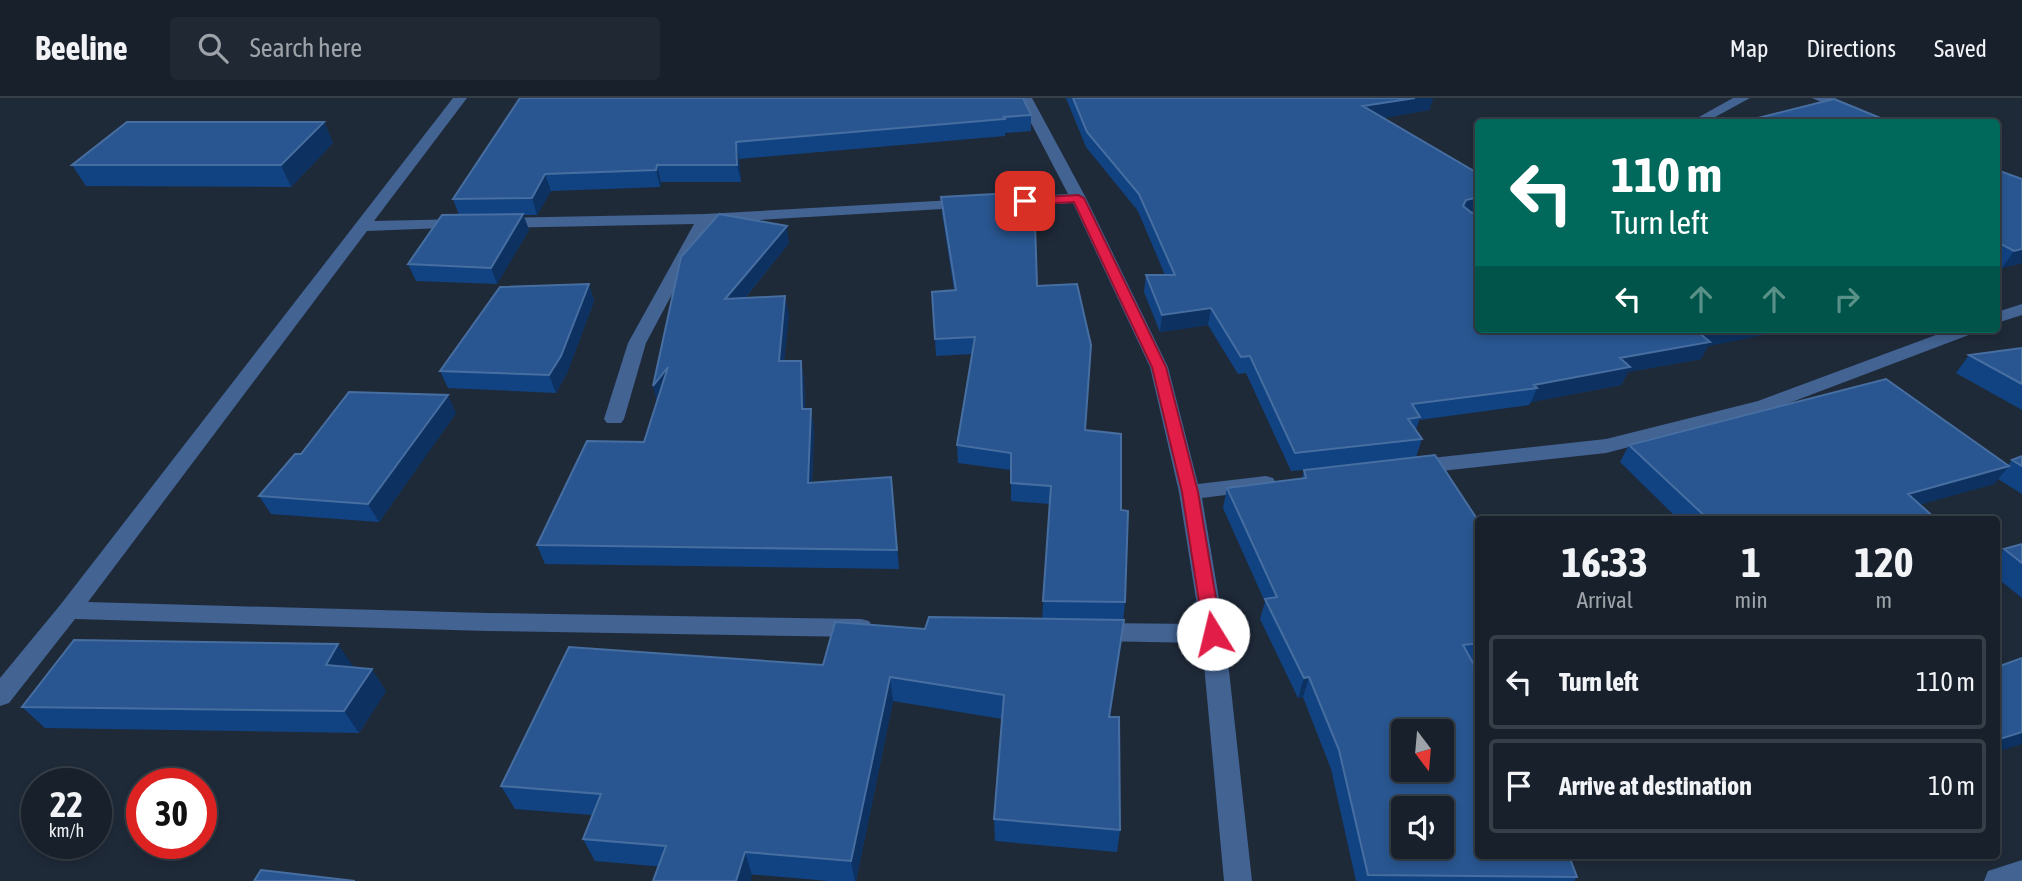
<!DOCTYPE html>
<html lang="en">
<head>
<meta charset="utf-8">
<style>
	:root { --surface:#17202b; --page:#202833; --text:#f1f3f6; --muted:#9ea3a9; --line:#363e47 }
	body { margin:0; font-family:"Asap Condensed",sans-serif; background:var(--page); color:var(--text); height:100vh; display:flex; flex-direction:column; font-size:26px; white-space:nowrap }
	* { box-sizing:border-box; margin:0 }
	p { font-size:23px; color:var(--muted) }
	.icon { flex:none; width:38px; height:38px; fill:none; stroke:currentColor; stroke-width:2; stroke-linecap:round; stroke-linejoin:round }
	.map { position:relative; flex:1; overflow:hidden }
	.side { position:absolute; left:1475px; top:418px; width:525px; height:343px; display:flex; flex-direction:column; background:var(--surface); border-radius:7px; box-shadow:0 4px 10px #0003,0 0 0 2px var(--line) }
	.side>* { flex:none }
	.guide { position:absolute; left:1475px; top:21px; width:525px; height:214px; border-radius:7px; box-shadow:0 4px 10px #0003,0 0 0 2px var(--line); background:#00695c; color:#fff; overflow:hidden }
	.needle { width:46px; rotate:164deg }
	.fabs { position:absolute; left:1391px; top:621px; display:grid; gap:14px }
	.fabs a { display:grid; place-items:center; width:63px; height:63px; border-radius:7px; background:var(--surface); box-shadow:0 4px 10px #0003,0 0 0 2px var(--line); font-size:35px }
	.speed { position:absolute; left:21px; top:670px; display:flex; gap:14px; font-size:35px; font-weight:700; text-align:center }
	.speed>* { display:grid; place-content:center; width:91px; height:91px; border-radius:50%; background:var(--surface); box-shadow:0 4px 10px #0003,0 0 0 2px var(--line); line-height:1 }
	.speed small { font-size:18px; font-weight:400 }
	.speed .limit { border:10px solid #d22; background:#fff; color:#111 }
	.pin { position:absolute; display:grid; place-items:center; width:60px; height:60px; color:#fff; margin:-30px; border-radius:14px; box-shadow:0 4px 10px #0006 }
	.me { position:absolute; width:77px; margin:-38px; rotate:351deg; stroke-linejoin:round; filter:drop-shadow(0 0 5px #0008) }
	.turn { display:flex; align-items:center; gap:24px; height:147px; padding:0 21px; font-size:32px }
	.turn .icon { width:91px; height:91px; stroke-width:2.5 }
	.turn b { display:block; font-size:49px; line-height:60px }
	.lanes { display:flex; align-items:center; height:66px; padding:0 21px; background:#0003; justify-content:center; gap:35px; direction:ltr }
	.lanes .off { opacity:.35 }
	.eta { display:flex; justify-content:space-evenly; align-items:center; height:119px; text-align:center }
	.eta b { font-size:42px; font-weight:700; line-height:49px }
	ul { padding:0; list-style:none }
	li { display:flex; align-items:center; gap:21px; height:94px; margin:0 14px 10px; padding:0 7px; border:4px solid var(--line); border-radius:7px }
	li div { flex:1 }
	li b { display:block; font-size:26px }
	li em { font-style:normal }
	header { display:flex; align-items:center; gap:42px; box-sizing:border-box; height:98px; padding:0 35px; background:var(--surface); border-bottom:2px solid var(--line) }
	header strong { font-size:33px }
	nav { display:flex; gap:38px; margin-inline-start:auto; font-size:24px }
	.search { width:490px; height:63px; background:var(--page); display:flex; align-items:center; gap:18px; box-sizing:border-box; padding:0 24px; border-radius:7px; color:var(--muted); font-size:26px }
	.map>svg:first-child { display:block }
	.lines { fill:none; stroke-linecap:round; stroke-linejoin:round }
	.minor { fill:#436392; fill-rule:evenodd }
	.wall { fill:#114383 }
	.shaded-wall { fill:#0d3160 }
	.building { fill:#295690; stroke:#476ea1; stroke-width:2; fill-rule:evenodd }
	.route { fill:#e11d48; stroke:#92132f; stroke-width:2 }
</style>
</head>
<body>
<header>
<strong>Beeline</strong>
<div class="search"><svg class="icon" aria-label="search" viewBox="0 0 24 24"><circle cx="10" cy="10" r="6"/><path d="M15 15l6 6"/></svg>Search here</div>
<nav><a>Map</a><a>Directions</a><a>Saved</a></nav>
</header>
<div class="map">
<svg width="2022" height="783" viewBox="0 0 2022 783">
	<rect width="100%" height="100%" fill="#1f2a39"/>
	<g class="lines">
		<path class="minor" d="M 453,0 L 467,0 L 374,123 L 464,121 L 472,126 L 470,129 L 367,133 L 88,504 L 487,515 L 861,521 L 869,523 L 873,530 L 869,537 L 861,539 L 487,533 L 75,521 L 9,605 L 0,608 L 0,580 L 61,506 Z
			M 1018,0 L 1032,0 L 1086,100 L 1168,269 L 1198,386 L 1266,378 L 1273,380 L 1276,385 L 1273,390 L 1266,392 L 1202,400 L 1225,536 L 1252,783 L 1224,783 L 1202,545 L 1096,543 L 1088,541 L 1084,534 L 1088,527 L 1096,525 L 1200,526 L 1179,394 L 1150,269 L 1073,105 L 1007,109 L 999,104 L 1007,99 L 1068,96 Z
			M 1733,0 L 1750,0 L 1706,24 L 1690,24 Z
			M 1812,0 L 1831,0 L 1885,24 L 1867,24 Z
			M 971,101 L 979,106 L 976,109 L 710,125 L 646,245 L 624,321 L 621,325 L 607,325 L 604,321 L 628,245 L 694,126 L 500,130 L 492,125 L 500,120 L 705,116 Z
			M 2022,206 L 2022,217 L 1997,225 L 1997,214 Z
			M 1952,231 L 1977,231 L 1974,235 L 1771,312 L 1606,355 L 1413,376 L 1406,374 L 1403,369 L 1406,364 L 1413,362 L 1606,341 L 1758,303 Z
			M 2022,762 L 2022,783 L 1984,783 L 1988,773 Z"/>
	</g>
	<path class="wall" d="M 520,0 L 1031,17 L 1031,33 L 1005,35 L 1005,38 L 739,61 L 741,84 L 661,84 L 660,89 L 551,93 L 537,117 L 523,117 L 529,132 L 497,186 L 416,183 L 408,166 L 459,117 L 453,101 Z
		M 1066,0 L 1433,0 L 1429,12 L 1383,20 L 1479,231 L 1782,233 L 1708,248 L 1701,261 L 1628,274 L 1621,287 L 1531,304 L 1529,307 L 1419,322 L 1416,332 L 1422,341 L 1416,359 L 1479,424 L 1479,564 L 1473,565 L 1577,779 L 1574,783 L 1356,783 L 1331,671 L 1303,599 L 1298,600 L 1260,521 L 1265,504 L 1223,410 L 1227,390 L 1302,381 L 1304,372 L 1291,373 L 1246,275 L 1238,276 L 1208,227 L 1160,234 L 1144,194 L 1146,177 L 1165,177 L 1138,113 L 1086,49 Z
		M 324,24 L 333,45 L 291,89 L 86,88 L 72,67 Z
		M 1997,72 L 2022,81 L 2022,165 L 2002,170 L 1997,167 Z
		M 941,99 L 1037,188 L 1085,332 L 1121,412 L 1125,504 L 1121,546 L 1110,619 L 1120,732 L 1117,754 L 995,743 L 994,721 L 1002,621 L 893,603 L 856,783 L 829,783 L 595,763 L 583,741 L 592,717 L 515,711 L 501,688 L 823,567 L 925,531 L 1042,521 L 1050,406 L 1011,403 L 1011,372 L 958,365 L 957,347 L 972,256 L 936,258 L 932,194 L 954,192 L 942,115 Z
		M 789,145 L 745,200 L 789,216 L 784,263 L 801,263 L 804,282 L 805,311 L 814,330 L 812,385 L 893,398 L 899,471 L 545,466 L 537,447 L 644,344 L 657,303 L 653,288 Z
		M 589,186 L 594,203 L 567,275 L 556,295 L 448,290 L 440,273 Z
		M 2022,250 L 2022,312 L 1956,275 L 1969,257 Z
		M 456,315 L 379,424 L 271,416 L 259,398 L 301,356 Z
		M 1629,347 L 2008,367 L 2012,362 L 2022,358 L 2022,396 L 1998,381 L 1994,386 L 1920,406 L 1937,422 L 1679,422 L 1620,364 Z
		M 2022,446 L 2022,500 L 1997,480 L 1997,459 L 2004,451 Z
		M 353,568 L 353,569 L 386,593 L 359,635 L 45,630 L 22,609 Z"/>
	<path class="shaded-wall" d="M 1415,0 L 1433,0 L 1429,12 L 1360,24 L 1363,8 Z
		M 324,24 L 333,45 L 291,89 L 281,67 Z
		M 736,44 L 739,61 L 741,84 L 737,67 Z
		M 657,67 L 661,84 L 660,89 L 656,72 Z
		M 545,76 L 551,93 L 537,117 L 532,100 Z
		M 1479,99 L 1479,114 L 1461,118 L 1463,108 L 1466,102 Z
		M 523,116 L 529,132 L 497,186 L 491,170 Z
		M 787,128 L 789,145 L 729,219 L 725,201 Z
		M 2022,151 L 2022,165 L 2002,170 L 2014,153 Z
		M 589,186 L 594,203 L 567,275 L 556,295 L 549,277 Z
		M 785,198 L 789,216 L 782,282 L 779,263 Z
		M 1211,210 L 1208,227 L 1160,234 L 1162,217 Z
		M 1713,231 L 1783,231 L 1782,233 L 1708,248 L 1701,261 L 1628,274 L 1621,287 L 1531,304 L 1537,290 L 1534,287 L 1698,234 Z
		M 801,263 L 804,282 L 805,330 L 802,311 Z
		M 668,269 L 658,306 L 653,288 Z
		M 448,297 L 456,315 L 379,424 L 368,406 Z
		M 811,311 L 814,330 L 811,404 L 808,385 Z
		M 2009,368 L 1994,386 L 1894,414 L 1908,396 Z
		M 1124,522 L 1121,546 L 1107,642 L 1109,619 Z
		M 338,546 L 353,568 L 342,589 L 326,567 Z
		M 372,571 L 386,593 L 359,635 L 344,613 Z
		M 890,579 L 893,603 L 856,783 L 855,783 L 851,763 Z
		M 1309,579 L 1303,599 L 1298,600 L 1304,580 Z
		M 2022,634 L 2022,646 L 1997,654 L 1997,642 Z
		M 745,754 L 752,777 L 751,783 L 736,783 Z"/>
	<path class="building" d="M 520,0 L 1023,0 L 1031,17 L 1004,19 L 1005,21 L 736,44 L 737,67 L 657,67 L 656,72 L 545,76 L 532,100 L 453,101 Z
		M 1073,0 L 1415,0 L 1363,8 L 1479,76 L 1479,99 L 1466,102 L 1463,108 L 1472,115 L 1479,113 L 1479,231 L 1713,231 L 1698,234 L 1710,244 L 1620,260 L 1630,269 L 1534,287 L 1537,290 L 1412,306 L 1420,319 L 1408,321 L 1422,341 L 1295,355 L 1250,258 L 1241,259 L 1211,210 L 1162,217 L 1146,177 L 1175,177 L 1139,96 L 1087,34 Z
		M 1834,1 L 1890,24 L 1742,24 Z
		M 127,24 L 324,24 L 281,67 L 72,67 Z
		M 1997,72 L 2022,81 L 2022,151 L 2014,153 L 1997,144 Z
		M 1034,94 L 1037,188 L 1077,186 L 1091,247 L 1085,332 L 1121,336 L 1121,412 L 1128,413 L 1125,504 L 1043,503 L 1051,388 L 1011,385 L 1011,355 L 957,347 L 975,239 L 935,241 L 932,194 L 956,192 L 941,99 Z
		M 523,116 L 491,170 L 408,166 L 442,117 Z
		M 719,116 L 787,128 L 725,201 L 785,198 L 779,263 L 801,263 L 802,311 L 811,311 L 808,385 L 891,379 L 897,452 L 537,447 L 587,343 L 644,344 L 668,269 L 653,288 L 681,159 Z
		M 589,186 L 561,258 L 549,277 L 440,273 L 500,189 Z
		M 2022,250 L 2022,286 L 1969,257 Z
		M 1886,281 L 2009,368 L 1908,396 L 1937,422 L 1848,422 L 1847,421 L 1843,422 L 1709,422 L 1629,347 Z
		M 349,294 L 448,297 L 368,406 L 259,398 L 295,356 L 301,356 Z
		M 1435,357 L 1479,424 L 1479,545 L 1463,547 L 1479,576 L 1479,758 L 1569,758 L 1577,779 L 1368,777 L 1339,652 L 1309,579 L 1304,580 L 1265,501 L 1277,499 L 1227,390 L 1306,380 L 1304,372 ZM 1404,634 L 1442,634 L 1442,672 L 1404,672 ZM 1404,710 L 1442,710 L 1442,749 L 1404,749 Z
		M 2022,358 L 2022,368 L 2012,362 Z
		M 2022,446 L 2022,465 L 2004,451 Z
		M 929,519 L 1124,522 L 1109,619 L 1119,619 L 1120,732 L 994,721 L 1004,597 L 890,579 L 851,763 L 745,754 L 736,783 L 653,783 L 666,748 L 583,741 L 601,696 L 501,688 L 569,549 L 823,567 L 835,524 L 925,531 Z
		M 74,542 L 338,546 L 326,567 L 372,571 L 344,613 L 22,609 Z
		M 2022,560 L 2022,634 L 1997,642 L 1997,569 Z
		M 261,772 L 355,783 L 254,783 Z"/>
	<path class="route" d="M 1078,97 L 1084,100 L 1166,269 L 1198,394 L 1222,536 L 1219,541 L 1207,541 L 1204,536 L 1182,394 L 1152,269 L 1074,104 L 1025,107 L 1019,103 L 1025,100 Z"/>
</svg>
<div class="fabs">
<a><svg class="needle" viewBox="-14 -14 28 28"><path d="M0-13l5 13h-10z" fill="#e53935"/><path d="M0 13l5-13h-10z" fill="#9ea3a9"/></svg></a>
<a><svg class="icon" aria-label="sound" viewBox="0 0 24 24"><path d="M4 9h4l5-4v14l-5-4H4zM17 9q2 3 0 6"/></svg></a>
</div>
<div class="speed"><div>22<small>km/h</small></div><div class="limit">30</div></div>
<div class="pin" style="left:1025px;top:103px;background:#d93025"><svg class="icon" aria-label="arrive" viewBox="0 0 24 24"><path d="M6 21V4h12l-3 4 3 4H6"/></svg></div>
<svg class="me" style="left:1213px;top:536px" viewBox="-20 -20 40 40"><circle r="19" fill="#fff"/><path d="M0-13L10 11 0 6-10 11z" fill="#e11d48"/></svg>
<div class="guide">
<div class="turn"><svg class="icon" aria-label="left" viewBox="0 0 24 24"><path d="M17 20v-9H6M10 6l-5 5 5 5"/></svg><div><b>110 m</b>Turn left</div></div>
<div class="lanes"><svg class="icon" aria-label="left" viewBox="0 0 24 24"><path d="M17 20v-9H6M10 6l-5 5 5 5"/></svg><svg class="icon off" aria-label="ahead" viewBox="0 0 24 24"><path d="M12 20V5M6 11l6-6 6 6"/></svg><svg class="icon off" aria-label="ahead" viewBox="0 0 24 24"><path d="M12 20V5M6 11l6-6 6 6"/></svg><svg class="icon off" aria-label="right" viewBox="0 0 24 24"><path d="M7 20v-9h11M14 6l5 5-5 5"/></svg></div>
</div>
<section class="side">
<div class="eta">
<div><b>16:33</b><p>Arrival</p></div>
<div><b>1</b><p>min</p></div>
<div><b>120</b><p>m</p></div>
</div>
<ul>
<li><svg class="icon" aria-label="left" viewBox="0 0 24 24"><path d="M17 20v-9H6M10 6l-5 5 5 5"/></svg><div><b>Turn left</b></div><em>110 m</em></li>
<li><svg class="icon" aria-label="arrive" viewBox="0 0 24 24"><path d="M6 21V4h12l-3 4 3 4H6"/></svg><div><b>Arrive at destination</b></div><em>10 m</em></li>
</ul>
</section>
</div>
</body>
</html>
